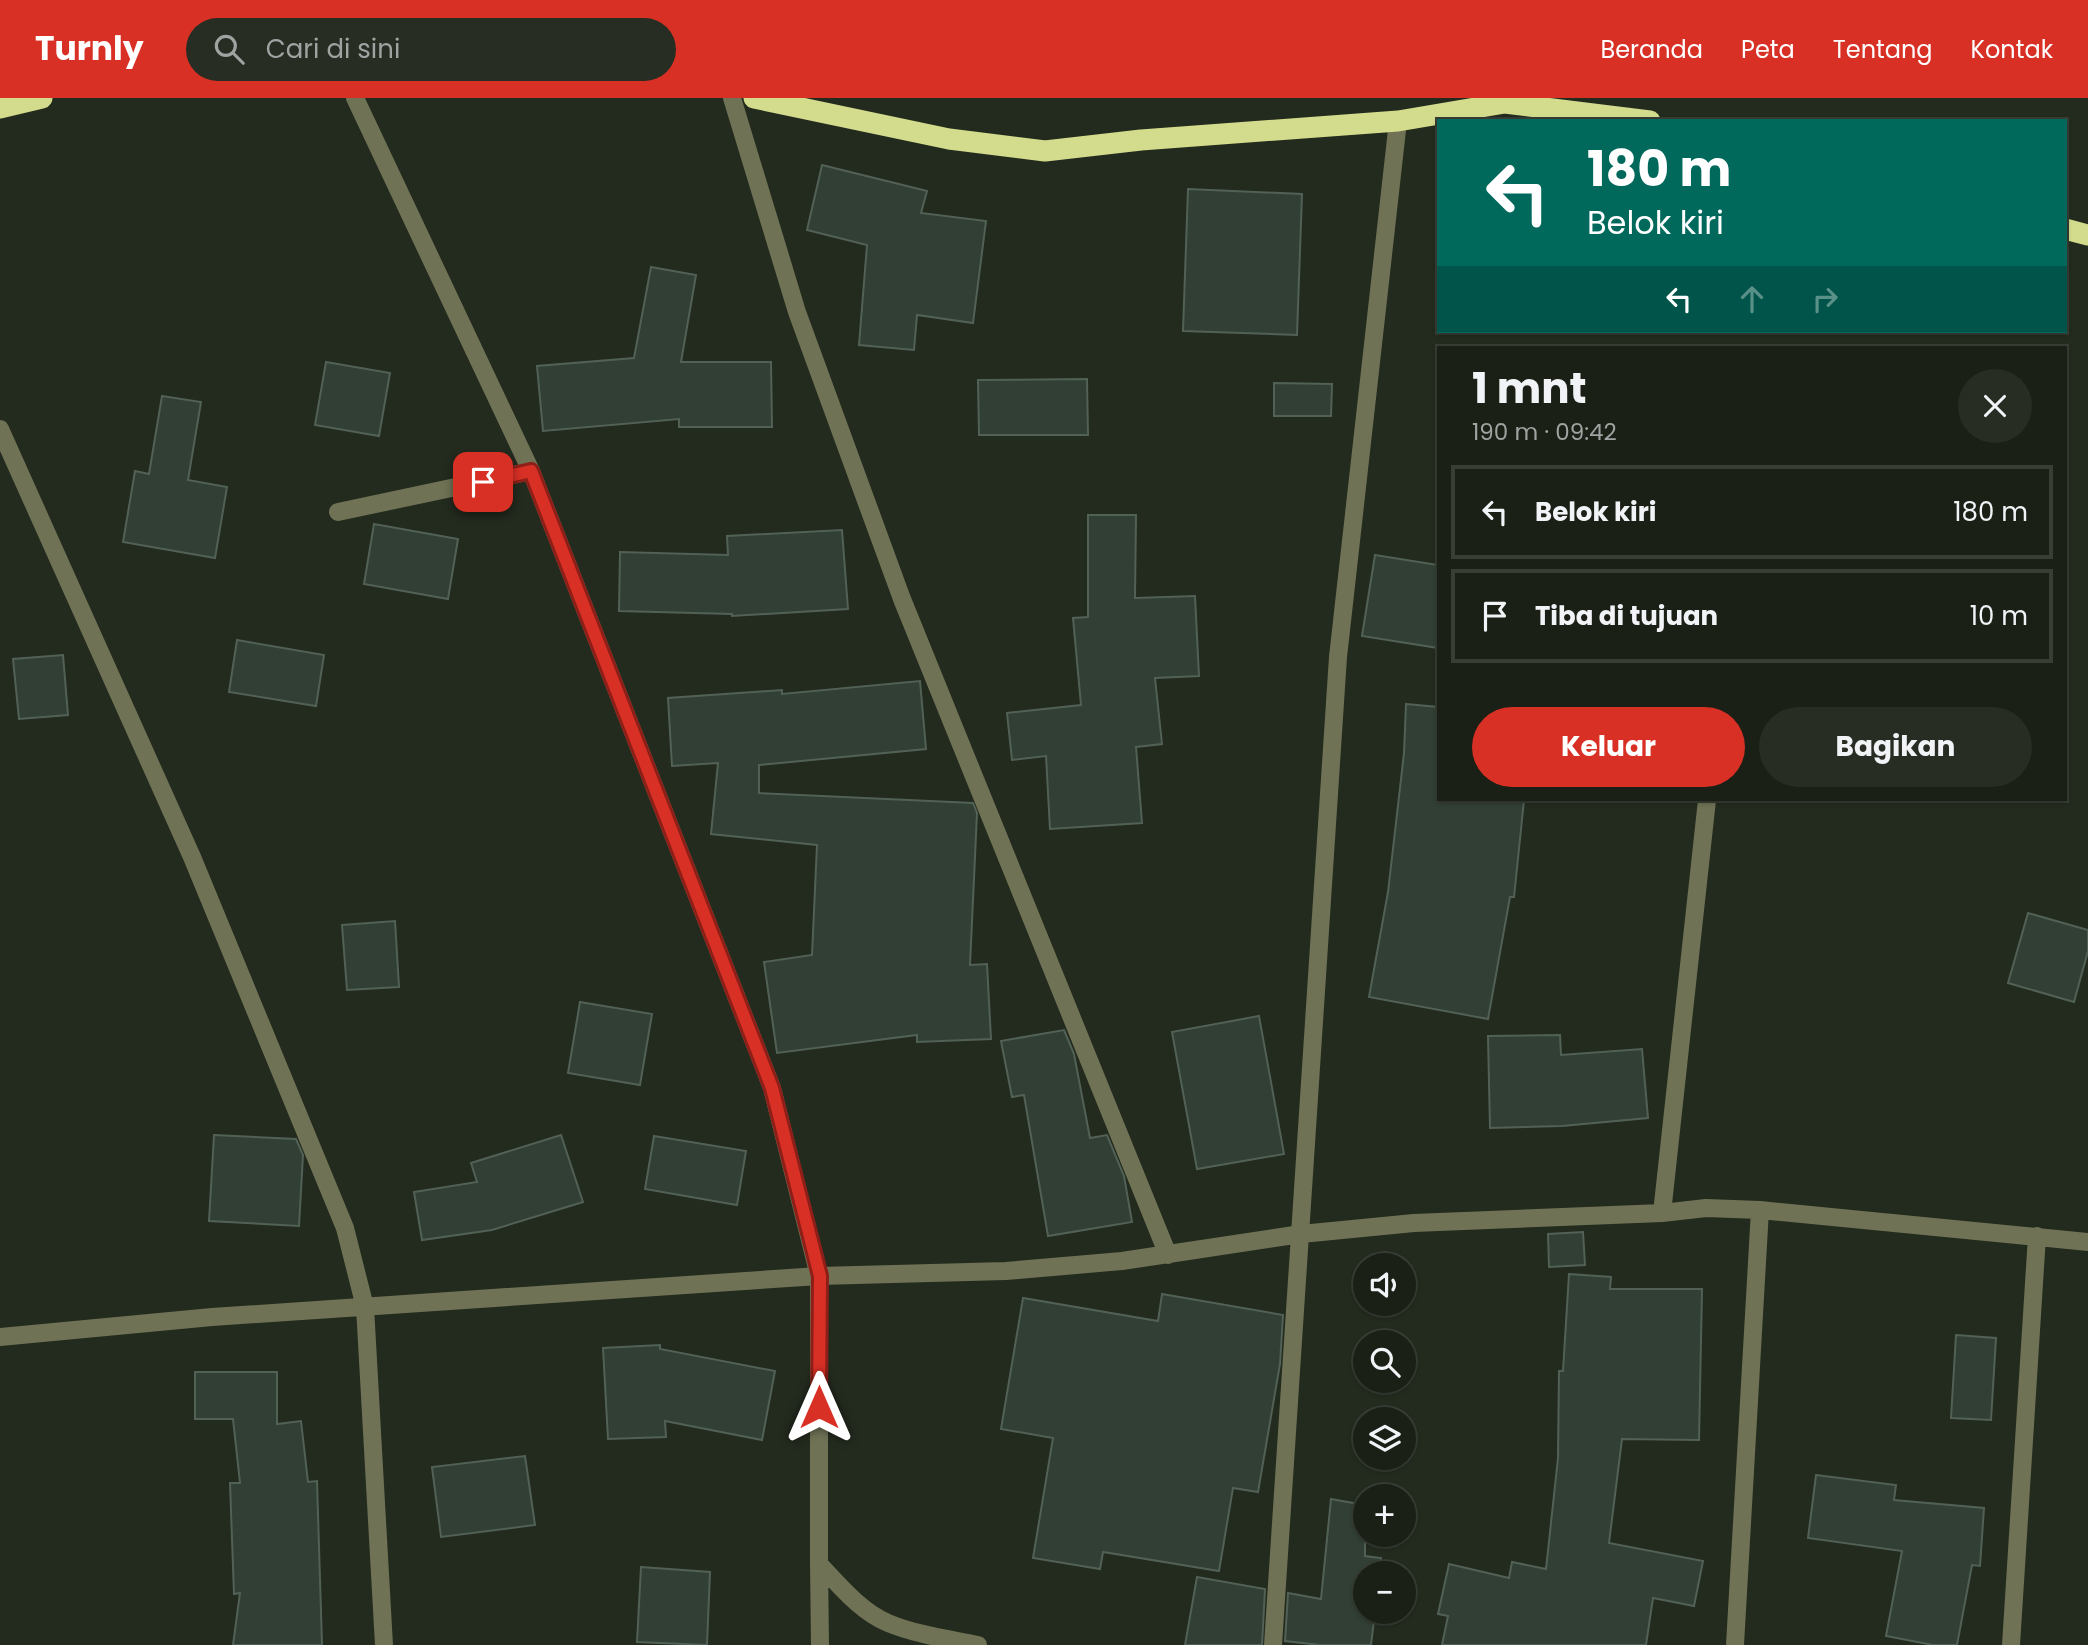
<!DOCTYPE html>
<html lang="id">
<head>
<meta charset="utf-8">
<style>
	:root { --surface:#1a2016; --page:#272d23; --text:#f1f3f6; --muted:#9fa3a1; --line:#383e35; --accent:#d93025 }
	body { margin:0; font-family:Poppins,sans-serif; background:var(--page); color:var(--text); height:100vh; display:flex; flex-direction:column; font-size:26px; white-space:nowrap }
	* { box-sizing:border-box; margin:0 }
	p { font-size:23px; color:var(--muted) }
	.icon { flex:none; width:38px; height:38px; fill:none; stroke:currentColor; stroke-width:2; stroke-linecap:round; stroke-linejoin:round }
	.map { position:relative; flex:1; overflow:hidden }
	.details { position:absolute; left:1437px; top:248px; width:630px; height:455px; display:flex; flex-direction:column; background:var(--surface); border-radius:0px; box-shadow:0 2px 5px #0004,0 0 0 2px var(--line) }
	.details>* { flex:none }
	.hud { position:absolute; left:1437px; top:21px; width:630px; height:214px; border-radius:0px; box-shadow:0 2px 5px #0004,0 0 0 2px var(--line); background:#00695c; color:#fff; overflow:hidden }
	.fabs { position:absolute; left:1353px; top:1155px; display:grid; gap:14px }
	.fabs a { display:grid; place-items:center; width:63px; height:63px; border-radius:50%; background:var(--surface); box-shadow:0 2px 5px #0004,0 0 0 2px var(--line); font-size:35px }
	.pin { position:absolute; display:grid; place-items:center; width:60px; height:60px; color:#fff; margin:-30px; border-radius:14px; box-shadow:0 4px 10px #0006 }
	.me { position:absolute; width:77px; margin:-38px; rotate:0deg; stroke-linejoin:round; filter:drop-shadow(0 0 5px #0008) }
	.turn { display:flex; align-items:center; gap:24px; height:147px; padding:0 35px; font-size:32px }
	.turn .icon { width:91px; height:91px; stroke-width:2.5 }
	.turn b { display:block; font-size:49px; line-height:60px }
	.lanes { display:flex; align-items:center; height:66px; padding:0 35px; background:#0003; justify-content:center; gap:35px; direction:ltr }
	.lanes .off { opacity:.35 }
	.round { display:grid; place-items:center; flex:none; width:74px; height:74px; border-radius:37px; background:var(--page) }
	.head { display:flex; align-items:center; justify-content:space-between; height:119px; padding:0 35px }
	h1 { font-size:42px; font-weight:700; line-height:52px }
	.primary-button { display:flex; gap:14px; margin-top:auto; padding:14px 35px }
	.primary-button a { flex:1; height:80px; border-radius:42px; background:var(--accent); color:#fff; font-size:28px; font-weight:700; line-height:80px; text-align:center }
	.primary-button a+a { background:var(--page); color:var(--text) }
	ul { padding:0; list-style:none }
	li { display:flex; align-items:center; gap:21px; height:94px; margin:0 14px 10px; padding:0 21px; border:4px solid var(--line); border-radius:0px }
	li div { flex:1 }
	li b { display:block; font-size:26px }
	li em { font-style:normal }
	header { display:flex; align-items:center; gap:42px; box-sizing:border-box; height:98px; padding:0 35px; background:var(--accent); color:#fff }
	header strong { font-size:33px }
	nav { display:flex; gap:38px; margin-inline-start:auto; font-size:24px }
	.search { width:490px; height:63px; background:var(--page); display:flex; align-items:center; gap:18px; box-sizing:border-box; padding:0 24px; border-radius:38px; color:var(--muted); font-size:26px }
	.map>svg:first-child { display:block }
	.building { fill:#313f35; stroke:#526156; stroke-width:2 }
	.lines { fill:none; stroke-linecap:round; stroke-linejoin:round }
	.minor { stroke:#6f7254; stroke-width:18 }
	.highway { stroke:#d3db8c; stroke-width:21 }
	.route-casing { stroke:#8d1f18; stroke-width:18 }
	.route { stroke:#d93025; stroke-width:12 }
</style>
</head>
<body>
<header>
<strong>Turnly</strong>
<div class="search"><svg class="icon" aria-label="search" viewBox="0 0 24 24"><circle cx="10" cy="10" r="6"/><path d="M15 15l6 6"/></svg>Cari di sini</div>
<nav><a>Beranda</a><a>Peta</a><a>Tentang</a><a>Kontak</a></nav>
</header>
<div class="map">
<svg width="2088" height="1547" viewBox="0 0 2088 1547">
	<rect width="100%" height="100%" fill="#232a1e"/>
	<path class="building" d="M 822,67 L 927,93 L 921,115 L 986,123 L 973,225 L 917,217 L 914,252 L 859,247 L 867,147 L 807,132 Z
		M 1188,91 L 1302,96 L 1297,237 L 1183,233 Z
		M 651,169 L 696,177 L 681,264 L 771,264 L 772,329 L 679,329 L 679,321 L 543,333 L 537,268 L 634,260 Z
		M 326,264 L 390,275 L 379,338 L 315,327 Z
		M 1087,281 L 1088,337 L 979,337 L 978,282 Z
		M 1274,285 L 1332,286 L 1331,318 L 1274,318 Z
		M 162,298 L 201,304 L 188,382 L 227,389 L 215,460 L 123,444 L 135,373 L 149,376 Z
		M 1088,417 L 1136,417 L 1135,500 L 1195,498 L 1199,578 L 1155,580 L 1162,646 L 1136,649 L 1142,725 L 1050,731 L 1046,658 L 1012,662 L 1007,615 L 1081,607 L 1073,520 L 1088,519 Z
		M 374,426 L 458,441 L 448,501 L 364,486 Z
		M 842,432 L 848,511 L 732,518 L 732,516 L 619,513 L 620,454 L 728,457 L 727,438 Z
		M 1375,457 L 1438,467 L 1438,550 L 1362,538 Z
		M 237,542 L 324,557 L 316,608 L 229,594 Z
		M 63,557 L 68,617 L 19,621 L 13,561 Z
		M 920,583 L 926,651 L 759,667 L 759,695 L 973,705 L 977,715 L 970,867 L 987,866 L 991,941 L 917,944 L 917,937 L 777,955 L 764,864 L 812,857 L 817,747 L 711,736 L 718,665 L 672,668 L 668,600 L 782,592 L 782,596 Z
		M 1406,606 L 1438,609 L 1438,702 L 1524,702 L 1514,799 L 1510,799 L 1488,921 L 1369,899 L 1388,794 L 1404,655 Z
		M 2028,815 L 2088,832 L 2088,853 L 2074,904 L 2008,885 Z
		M 395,823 L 399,889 L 347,892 L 342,827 Z
		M 580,904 L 652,916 L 640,987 L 568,975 Z
		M 1259,918 L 1284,1056 L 1197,1071 L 1172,934 Z
		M 1064,932 L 1074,956 L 1090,1040 L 1107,1037 L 1124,1078 L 1132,1124 L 1048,1138 L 1024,997 L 1012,999 L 1001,943 Z
		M 1560,937 L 1561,957 L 1642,951 L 1648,1020 L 1562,1028 L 1490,1030 L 1488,938 Z
		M 214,1037 L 296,1041 L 303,1057 L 299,1128 L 209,1123 Z
		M 561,1037 L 583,1104 L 492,1132 L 422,1142 L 414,1094 L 477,1084 L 471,1065 Z
		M 654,1038 L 746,1053 L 737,1107 L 645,1091 Z
		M 1583,1134 L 1585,1167 L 1549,1169 L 1548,1136 Z
		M 1569,1176 L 1611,1179 L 1610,1191 L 1702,1191 L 1699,1342 L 1622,1341 L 1609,1445 L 1703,1463 L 1694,1508 L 1653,1500 L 1646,1547 L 1442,1547 L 1448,1518 L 1438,1516 L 1449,1466 L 1509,1480 L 1512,1464 L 1546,1471 L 1558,1360 L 1559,1273 L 1563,1273 Z
		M 1162,1196 L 1283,1217 L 1280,1266 L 1258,1394 L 1233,1390 L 1219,1473 L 1103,1454 L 1100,1471 L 1033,1460 L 1053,1340 L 1001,1331 L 1023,1200 L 1158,1223 Z
		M 1956,1237 L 1996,1240 L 1991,1322 L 1951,1320 Z
		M 660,1247 L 660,1251 L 775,1273 L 762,1342 L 665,1323 L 666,1339 L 608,1341 L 603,1250 Z
		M 195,1274 L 277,1274 L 277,1326 L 301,1323 L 308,1384 L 317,1383 L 322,1547 L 233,1547 L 240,1495 L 234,1496 L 230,1385 L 240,1385 L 233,1321 L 195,1321 Z
		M 525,1358 L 535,1427 L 441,1439 L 432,1369 Z
		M 1816,1377 L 1896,1387 L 1894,1402 L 1984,1410 L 1980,1468 L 1972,1467 L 1957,1547 L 1933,1547 L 1886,1538 L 1902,1453 L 1808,1440 Z
		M 1331,1401 L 1365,1407 L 1365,1458 L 1381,1460 L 1379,1475 L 1365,1475 L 1365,1514 L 1375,1514 L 1371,1547 L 1320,1547 L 1285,1543 L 1288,1495 L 1321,1501 Z
		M 641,1469 L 710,1474 L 707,1547 L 637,1544 Z
		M 1197,1479 L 1265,1491 L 1262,1547 L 1185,1547 Z"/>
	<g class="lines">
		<path class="minor" d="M 355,0 L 531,373 L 772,990 L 819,1178 L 819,1466 C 839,1487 861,1514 888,1525 C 917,1537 949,1541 978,1547
			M 732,0 L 797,214 L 902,501 L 1168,1157
			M 0,331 L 192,759 L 345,1130 L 365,1209 L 384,1547
			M 338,414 L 531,373
			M 1662,1115 L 1707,702
			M 0,1239 L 212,1219 L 819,1178 L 1006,1173 L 1122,1163 L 1301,1136 L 1414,1125 L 1662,1115 L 1706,1110 L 1760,1112 L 2088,1144
			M 819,1466 L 820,1547
			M 1273,1547 L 1338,559 L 1398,23
			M 1735,1547 L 1760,1112
			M 2011,1547 L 2037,1138"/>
		<path class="highway" d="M 754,0 L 949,41 L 1045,53 L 1141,42 L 1398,23 L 1505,5 L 1650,23
			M 0,10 L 42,0
			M 2065,131 L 2088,137"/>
	</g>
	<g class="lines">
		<defs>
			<path id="route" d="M 483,384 L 531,373 L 772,990 L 820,1178 L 819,1309"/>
		</defs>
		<use href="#route" class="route-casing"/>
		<use href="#route" class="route"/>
	</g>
</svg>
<div class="fabs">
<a><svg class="icon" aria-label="sound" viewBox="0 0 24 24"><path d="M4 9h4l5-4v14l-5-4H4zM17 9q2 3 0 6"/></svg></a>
<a><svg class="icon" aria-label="search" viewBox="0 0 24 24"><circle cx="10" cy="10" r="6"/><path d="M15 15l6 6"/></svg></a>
<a><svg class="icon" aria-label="layers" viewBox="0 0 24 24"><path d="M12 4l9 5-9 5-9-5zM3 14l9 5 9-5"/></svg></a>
<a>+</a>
<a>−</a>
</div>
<div class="pin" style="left:483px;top:384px;background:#d93025"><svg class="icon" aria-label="arrive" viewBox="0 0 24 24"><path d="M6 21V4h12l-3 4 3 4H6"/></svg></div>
<svg class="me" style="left:819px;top:1309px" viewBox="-20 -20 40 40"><path d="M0-17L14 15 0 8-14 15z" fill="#d93025" stroke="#fff" stroke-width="4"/></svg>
<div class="hud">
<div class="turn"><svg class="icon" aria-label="left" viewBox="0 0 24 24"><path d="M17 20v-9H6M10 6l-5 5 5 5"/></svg><div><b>180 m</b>Belok kiri</div></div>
<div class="lanes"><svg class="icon" aria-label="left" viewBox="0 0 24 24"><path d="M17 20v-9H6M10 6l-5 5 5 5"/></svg><svg class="icon off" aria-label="ahead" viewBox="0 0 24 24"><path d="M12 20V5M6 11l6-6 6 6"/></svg><svg class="icon off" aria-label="right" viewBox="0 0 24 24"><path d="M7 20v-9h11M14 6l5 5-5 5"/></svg></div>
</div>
<section class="details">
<div class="head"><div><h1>1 mnt</h1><p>190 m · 09:42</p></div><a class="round"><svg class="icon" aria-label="close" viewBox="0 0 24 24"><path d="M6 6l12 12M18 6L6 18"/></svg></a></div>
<ul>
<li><svg class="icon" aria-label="left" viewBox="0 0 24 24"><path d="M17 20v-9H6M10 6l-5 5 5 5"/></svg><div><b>Belok kiri</b></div><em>180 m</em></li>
<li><svg class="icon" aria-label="arrive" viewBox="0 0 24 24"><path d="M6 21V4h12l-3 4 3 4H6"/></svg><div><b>Tiba di tujuan</b></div><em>10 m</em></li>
</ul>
<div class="primary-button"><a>Keluar</a><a>Bagikan</a></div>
</section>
</div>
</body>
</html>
